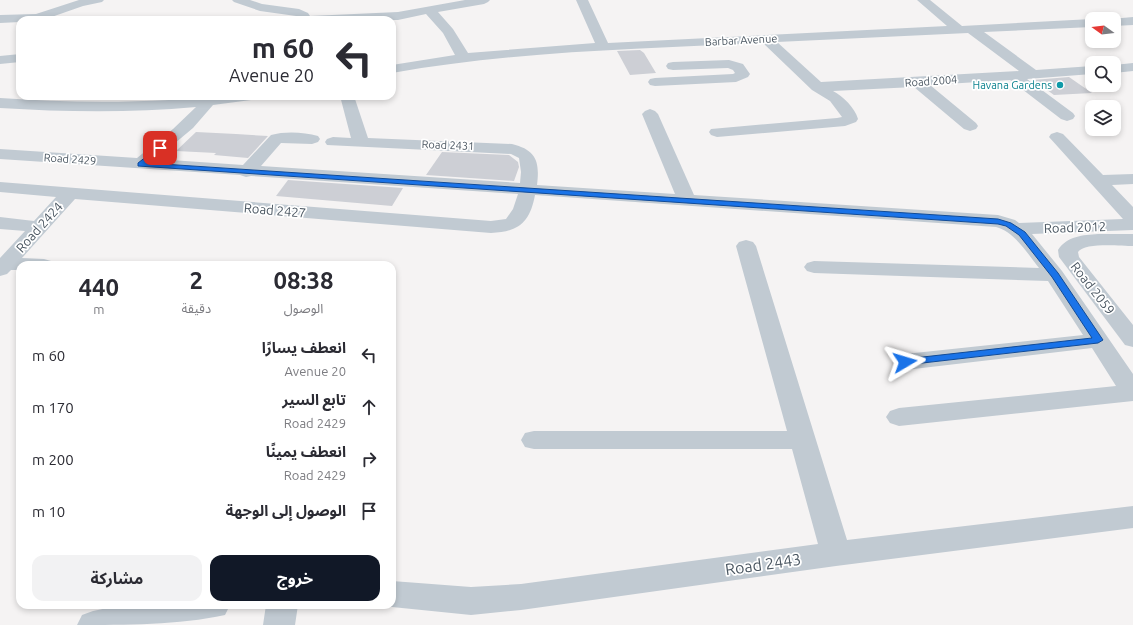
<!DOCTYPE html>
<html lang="ar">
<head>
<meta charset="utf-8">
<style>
	:root { --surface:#fff; --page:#f2f2f3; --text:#2b2b33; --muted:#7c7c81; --accent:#111827 }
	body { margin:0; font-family:Ubuntu,"Noto Sans Arabic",sans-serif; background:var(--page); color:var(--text); direction:rtl; height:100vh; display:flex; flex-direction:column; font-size:15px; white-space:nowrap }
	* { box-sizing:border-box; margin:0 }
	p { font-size:13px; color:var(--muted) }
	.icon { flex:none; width:22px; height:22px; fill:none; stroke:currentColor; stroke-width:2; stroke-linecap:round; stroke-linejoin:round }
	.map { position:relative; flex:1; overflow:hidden; direction:ltr }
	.side { position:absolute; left:16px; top:261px; width:380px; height:348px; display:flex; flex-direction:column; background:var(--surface); border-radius:12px; box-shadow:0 2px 6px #0003; direction:rtl }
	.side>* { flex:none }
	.hud { position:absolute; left:16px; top:16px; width:380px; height:84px; border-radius:12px; box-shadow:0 2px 6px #0003; direction:rtl; background:#fff; color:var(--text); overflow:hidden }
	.needle { width:26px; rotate:285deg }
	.buttons { position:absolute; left:1085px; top:12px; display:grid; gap:8px }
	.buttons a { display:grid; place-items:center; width:36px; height:36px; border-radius:8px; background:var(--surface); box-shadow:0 2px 6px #0003; font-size:20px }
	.pin { position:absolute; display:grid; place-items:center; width:34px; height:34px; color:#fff; margin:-17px; border-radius:8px; box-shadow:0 2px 6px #0006 }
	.me { position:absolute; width:44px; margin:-22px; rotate:83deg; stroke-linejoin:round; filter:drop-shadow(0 0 3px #0008) }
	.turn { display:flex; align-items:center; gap:14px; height:84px; padding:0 16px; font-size:18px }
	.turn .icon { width:52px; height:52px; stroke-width:2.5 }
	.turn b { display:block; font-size:28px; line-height:34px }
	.eta { display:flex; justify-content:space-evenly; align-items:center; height:68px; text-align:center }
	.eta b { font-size:24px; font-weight:700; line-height:28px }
	.action { display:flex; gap:8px; margin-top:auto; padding:8px 16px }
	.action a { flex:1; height:46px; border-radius:12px; background:var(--accent); color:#fff; font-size:16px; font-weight:700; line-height:46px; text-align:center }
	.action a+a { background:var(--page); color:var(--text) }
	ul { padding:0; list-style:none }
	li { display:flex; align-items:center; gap:12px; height:52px; padding:0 16px }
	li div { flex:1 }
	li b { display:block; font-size:15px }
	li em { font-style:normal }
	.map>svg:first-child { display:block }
	.building { fill:#cdcfd5 }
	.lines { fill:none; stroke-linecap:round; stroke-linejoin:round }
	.minor { fill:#c1cad2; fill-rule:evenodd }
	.route { fill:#1a73e8; stroke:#114b97 }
	.culture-dot { fill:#0f9aa8; stroke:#fff; stroke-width:1.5 }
	.labels { text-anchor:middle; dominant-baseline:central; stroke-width:3.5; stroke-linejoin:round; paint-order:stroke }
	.far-street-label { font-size:11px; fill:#4a5661; stroke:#fff }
	.far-culture-label { font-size:11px; fill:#0d838f; stroke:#fff; text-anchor:end }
	.street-label { font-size:13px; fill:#4a5661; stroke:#fff }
	.near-street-label { font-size:16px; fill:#4a5661; stroke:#fff }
</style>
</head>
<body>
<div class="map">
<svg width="1133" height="625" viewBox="0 0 1133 625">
	<rect width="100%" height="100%" fill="#f5f3f3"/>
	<path class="building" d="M 640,50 L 644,53 L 656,73 L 630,75 L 617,51 Z
		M 1069,77 L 1092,93 L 1054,95 L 1033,80 Z
		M 196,132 L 236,134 L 268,136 L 248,158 L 214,155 L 216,153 L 176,151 Z
		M 442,152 L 509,155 L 518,162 L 519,167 L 514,181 L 426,175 Z
		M 288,180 L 403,188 L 392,206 L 276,196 Z"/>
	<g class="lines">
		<path class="minor" d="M 79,0 L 104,0 L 102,2 L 83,6 L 43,20 L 20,20 L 20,22 L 0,23 L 0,15 L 36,14 Z
			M 232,0 L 250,0 L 262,4 L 299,9 L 308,13 L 310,16 L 398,12 L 465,0 L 490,0 L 488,2 L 484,4 L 438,12 L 453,29 L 468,53 L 595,43 L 576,0 L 588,0 L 608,43 L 947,26 L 917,0 L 930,0 L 962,26 L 1092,19 L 1092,27 L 984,32 L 1036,70 L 1092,66 L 1092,74 L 1027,79 L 1073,113 L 1075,116 L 1073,119 L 1067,121 L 1061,119 L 1010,80 L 930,85 L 976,123 L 978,126 L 976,129 L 970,131 L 964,129 L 914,87 L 833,91 C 843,96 855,108 858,119 L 856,122 L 845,126 L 717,137 L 711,135 L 709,132 L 711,129 L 837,118 L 842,117 L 830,101 L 812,90 L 763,43 C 639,49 514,51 392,73 L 392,65 L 455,55 L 443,33 L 426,14 L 398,20 L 299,20 L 296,16 L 260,11 L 234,2 ZM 968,33 L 1019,71 L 821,82 L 777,42 Z
			M 1133,17 L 1133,25 L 1114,26 L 1114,19 L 1111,19 Z
			M 20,54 L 20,62 L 0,64 L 0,56 Z
			M 729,60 L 743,64 L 750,74 L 748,77 L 736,82 L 655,86 L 650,85 L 648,82 L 650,79 L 655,78 L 733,74 L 735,73 L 733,70 L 728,68 L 673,70 L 668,69 L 666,66 L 668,63 L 673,62 Z
			M 1133,63 L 1133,71 L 1114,73 L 1114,65 Z
			M 205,96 L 258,96 L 256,99 L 251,100 L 213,105 L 193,128 L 156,159 L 243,165 L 271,135 C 285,131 304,132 318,136 L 320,139 L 318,142 L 312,144 L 281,143 L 261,166 L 520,183 L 521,172 L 519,158 L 511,154 L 327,145 L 325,142 L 327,139 L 333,137 L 351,138 L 340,96 L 354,96 L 368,138 L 512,144 C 536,150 540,161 537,185 L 675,194 L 642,114 L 645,111 L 650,109 L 655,111 L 658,114 L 694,195 L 998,215 L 1015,220 L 1019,223 L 1123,219 L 1049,137 L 1051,134 L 1057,132 L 1063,134 L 1103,175 L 1133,174 L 1133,184 L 1112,185 L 1133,207 L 1133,230 L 1032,234 L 1062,271 L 1133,374 L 1133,401 L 899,426 L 890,423 L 886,417 L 890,411 L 899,408 L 1116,386 L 1092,348 L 905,370 L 897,367 L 893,362 L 897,357 L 905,354 L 1083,335 L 1048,281 L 814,273 L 807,271 L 804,267 L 807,263 L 814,261 L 1039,268 C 1027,253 1015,232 996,227 L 535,195 C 530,222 519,232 491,233 L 75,199 L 22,258 L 44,259 L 51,261 L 54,265 L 20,265 L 20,270 L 11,270 L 7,274 L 0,276 L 0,258 L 25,231 L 0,229 L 0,217 L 34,221 L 56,197 L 0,192 L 0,182 L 491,221 L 506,219 L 513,209 L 518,194 L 251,176 L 246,177 L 240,175 L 0,159 L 0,149 L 137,158 L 173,129 L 196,107 C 131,113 65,112 0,108 L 0,98 C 56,102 112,103 169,100 C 180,99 195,100 205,96 Z
			M 1098,234 L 1133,234 L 1133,246 C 1121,246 1084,242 1078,252 L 1079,257 L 1133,325 L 1133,347 L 1125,345 L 1059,257 L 1058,250 C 1067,236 1083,235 1098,234 Z
			M 746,240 L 753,242 L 756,246 L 847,540 L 1133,506 L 1133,528 L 836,566 L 521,610 L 471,615 L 392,607 L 385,605 L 392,605 L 392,581 L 471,587 L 521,584 L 818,544 L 792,449 L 534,449 L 525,447 L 521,440 L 525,433 L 534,431 L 787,431 L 736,246 L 739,242 Z
			M 122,605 L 230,605 L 225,615 C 179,625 125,625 77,625 L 82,615 L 93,611 Z
			M 266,605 L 298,605 L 295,625 L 263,625 Z"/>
	</g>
	<path class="route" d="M 160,146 L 163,148 L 162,150 L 147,163 L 998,219 L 1011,223 L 1025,232 L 1058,273 L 1103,340 L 1098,343 L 905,365 L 902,364 L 900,362 L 902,360 L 905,359 L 1092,338 L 1052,277 L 1019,235 L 1006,226 L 998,224 L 138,166 L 138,163 Z"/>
	<circle class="culture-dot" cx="1060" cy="85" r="4"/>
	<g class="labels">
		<g class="far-street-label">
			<text transform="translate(741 40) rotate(-3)">Barbar Avenue</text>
			<text transform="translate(931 81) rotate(-4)">Road 2004</text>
			<text transform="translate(448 145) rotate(2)">Road 2431</text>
			<text transform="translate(70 159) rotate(4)">Road 2429</text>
		</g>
		<g class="far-culture-label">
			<text x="1052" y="85">Havana Gardens</text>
		</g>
		<g class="street-label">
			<text transform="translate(275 210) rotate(5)">Road 2427</text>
			<text transform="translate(39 227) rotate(-48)">Road 2424</text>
			<text transform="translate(1075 227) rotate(-2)">Road 2012</text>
			<text transform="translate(1093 288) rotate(52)">Road 2059</text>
		</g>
		<g class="near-street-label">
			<text transform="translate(763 564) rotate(-8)">Road 2443</text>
		</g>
	</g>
</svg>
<div class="buttons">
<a><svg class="needle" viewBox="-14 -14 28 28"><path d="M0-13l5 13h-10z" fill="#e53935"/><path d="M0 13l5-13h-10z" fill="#7c7c81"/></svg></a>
<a><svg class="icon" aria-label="search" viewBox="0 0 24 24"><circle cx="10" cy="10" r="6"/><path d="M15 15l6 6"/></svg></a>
<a><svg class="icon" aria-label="layers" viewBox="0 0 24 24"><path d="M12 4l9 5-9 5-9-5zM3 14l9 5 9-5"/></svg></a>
</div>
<div class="pin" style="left:160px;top:148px;background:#d93025"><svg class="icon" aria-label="arrive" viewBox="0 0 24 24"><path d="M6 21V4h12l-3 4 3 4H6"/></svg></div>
<svg class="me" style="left:905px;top:362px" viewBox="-20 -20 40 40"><path d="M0-17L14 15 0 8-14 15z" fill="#1a73e8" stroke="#fff" stroke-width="4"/></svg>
<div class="hud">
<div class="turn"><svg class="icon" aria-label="left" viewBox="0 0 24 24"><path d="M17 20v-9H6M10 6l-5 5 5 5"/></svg><div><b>60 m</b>Avenue 20</div></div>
</div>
<section class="side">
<div class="eta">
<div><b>08:38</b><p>الوصول</p></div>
<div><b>2</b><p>دقيقة</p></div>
<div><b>440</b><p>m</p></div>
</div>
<ul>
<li><svg class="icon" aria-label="left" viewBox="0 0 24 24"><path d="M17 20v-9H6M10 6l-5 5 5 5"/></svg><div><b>انعطف يسارًا</b><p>Avenue 20</p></div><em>60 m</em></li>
<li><svg class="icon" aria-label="ahead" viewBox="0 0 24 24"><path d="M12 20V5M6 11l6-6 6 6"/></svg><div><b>تابع السير</b><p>Road 2429</p></div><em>170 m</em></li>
<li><svg class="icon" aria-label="right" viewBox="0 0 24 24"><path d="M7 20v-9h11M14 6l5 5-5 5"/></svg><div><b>انعطف يمينًا</b><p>Road 2429</p></div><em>200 m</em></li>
<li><svg class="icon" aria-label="arrive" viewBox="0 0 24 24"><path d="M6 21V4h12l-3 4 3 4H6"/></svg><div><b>الوصول إلى الوجهة</b></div><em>10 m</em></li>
</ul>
<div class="action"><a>خروج</a><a>مشاركة</a></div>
</section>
</div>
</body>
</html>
